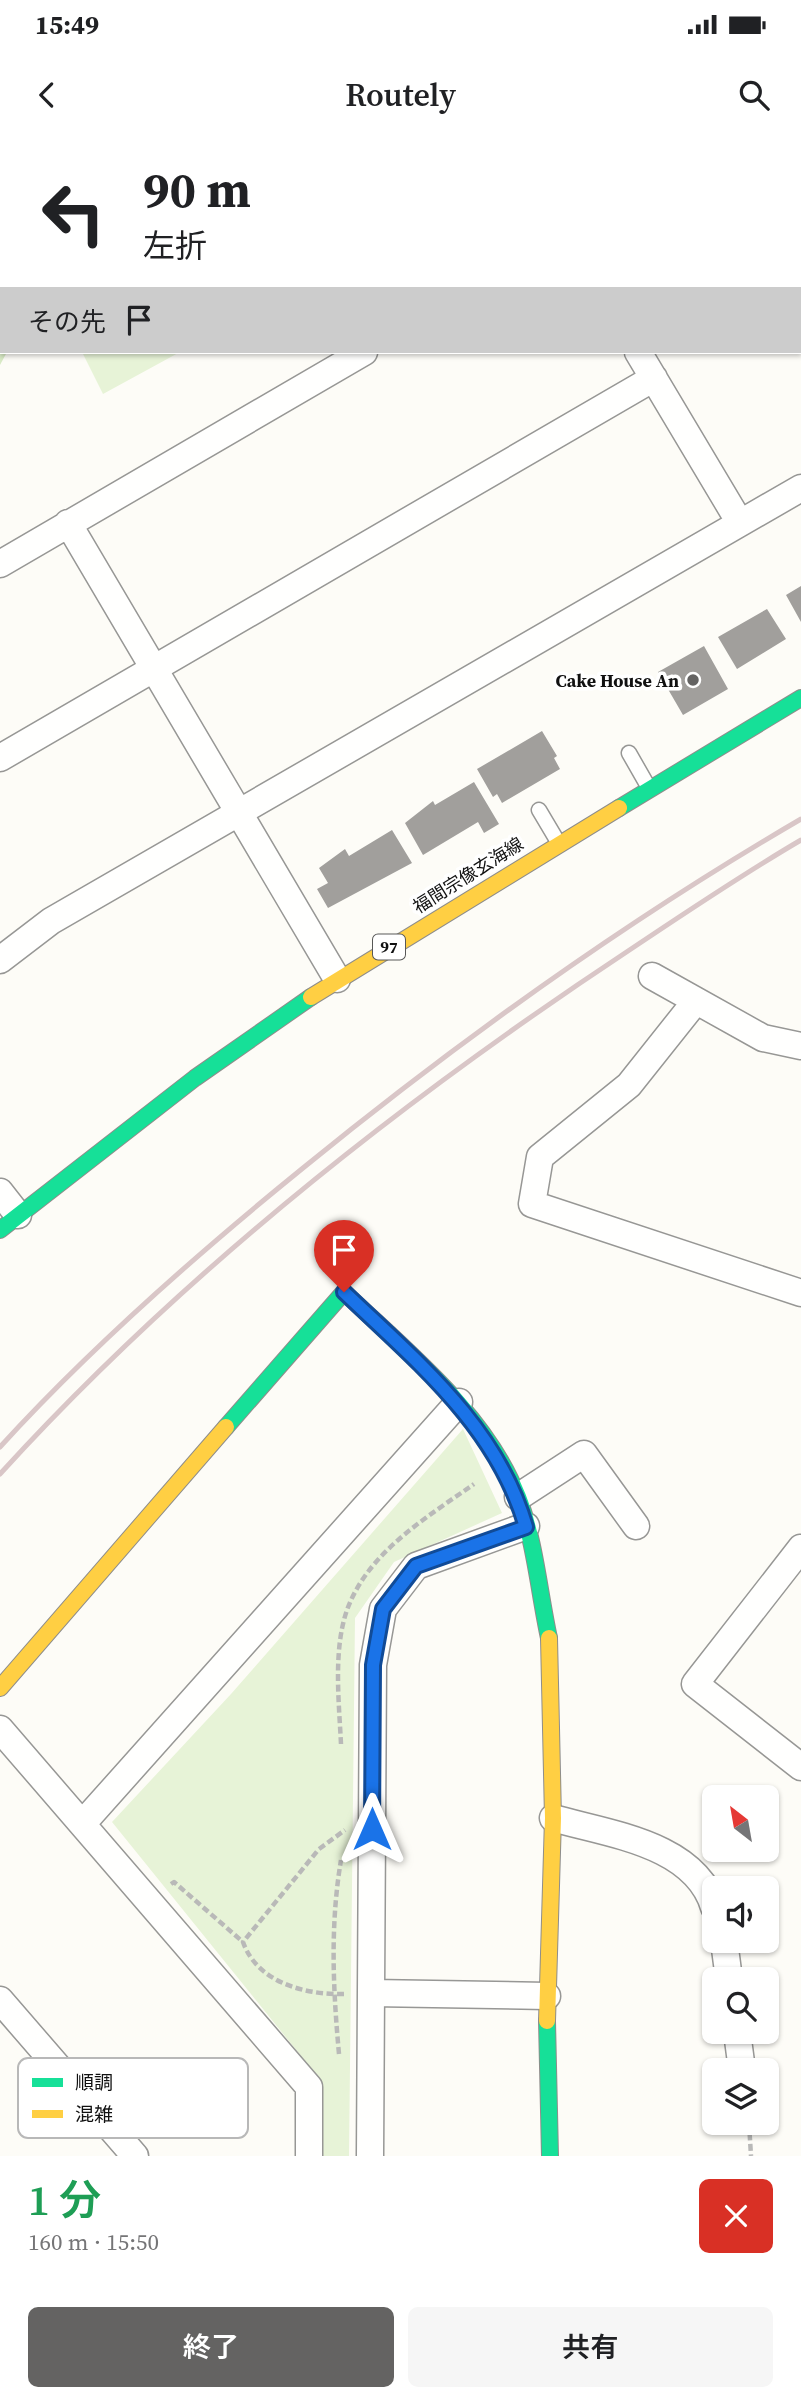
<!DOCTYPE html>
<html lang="ja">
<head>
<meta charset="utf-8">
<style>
	:root { --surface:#fff; --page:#f6f6f6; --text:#202124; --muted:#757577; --accent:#646362 }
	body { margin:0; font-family:"Source Serif 4","Noto Sans JP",serif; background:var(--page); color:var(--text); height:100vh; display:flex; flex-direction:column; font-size:26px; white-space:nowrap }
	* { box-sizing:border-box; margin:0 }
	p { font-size:23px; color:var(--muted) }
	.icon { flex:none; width:38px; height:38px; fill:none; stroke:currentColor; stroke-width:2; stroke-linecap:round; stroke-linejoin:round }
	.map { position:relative; height:2016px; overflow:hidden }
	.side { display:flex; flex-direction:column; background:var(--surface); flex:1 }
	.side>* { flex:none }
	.guide { position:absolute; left:0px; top:0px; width:802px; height:214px; box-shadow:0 2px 5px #0004; background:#fff; color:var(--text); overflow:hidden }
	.needle { width:46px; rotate:329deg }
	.fabs { position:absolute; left:702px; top:1645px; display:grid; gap:14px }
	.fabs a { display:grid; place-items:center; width:77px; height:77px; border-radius:10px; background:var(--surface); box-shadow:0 2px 5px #0004; font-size:35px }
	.pin { position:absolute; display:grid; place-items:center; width:60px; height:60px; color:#fff; margin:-72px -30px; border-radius:50% 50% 50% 0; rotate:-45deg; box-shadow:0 0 7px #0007 }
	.pin .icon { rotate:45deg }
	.me { position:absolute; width:77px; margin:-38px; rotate:0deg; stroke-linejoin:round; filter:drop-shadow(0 0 5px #0008) }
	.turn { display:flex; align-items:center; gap:24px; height:147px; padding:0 28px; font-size:32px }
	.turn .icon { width:91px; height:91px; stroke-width:2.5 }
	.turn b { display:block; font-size:49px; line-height:60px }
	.then { display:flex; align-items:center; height:66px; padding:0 28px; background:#0003; gap:14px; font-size:26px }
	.round { display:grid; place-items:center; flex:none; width:74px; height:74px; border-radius:10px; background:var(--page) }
	.overview { display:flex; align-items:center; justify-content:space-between; height:119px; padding:0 28px }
	h1 { font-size:42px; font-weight:600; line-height:52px; color:#1e9e55 }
	.cta { display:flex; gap:14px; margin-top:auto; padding:14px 28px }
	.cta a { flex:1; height:80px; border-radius:10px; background:var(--accent); color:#fff; font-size:28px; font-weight:600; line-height:80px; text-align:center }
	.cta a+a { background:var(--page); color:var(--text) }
	.status { display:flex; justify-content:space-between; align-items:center; height:49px; padding:0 35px; background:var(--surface); direction:ltr }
	.status svg { height:19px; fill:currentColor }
	header { display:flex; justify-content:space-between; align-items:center; height:91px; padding:0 28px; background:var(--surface); font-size:32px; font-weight:600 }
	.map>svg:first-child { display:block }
	.green { fill:#e7f3d7 }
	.forest { fill:#d8eac5 }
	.building { fill:#a19f9c }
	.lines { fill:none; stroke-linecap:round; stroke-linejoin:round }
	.lane-casing { stroke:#979795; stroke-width:17 }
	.street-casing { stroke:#979795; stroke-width:29 }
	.fast-casing { stroke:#8e8d8b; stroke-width:18 }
	.slow-casing { stroke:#8e8d8b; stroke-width:18 }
	.path { stroke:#b9b9b8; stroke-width:4.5; stroke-dasharray:7 3.5; stroke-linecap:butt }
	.lane { stroke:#fffffe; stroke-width:14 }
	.street { stroke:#fffffe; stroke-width:26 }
	.fast { stroke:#16e098; stroke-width:16 }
	.slow { stroke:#ffcf43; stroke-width:16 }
	.rail { stroke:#d9c6c7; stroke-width:5 }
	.route-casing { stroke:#114b97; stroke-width:18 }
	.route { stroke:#1a73e8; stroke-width:12 }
	.poi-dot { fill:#646362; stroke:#fff; stroke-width:2.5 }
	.labels { text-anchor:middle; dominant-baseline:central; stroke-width:7; stroke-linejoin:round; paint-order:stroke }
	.shield { fill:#fff; stroke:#585858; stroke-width:2 }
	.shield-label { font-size:16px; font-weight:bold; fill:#111 }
	.poi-label { font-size:18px; font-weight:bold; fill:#111; stroke:#fff; text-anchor:end }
	.street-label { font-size:18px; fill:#111; stroke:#fff }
	.key { fill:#fff; stroke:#b8b8b8; stroke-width:2 }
	.key-label { font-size:19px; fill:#111 }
</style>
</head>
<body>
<div class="status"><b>15:49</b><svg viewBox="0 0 49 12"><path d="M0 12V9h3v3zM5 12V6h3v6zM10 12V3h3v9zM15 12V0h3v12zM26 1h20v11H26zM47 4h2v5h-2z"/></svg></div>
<header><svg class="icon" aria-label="back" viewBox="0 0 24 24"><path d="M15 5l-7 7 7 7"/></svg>Routely<svg class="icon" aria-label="search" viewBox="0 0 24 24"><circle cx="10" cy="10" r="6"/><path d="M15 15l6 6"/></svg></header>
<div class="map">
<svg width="801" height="2016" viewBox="0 0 801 2016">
	<rect width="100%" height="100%" fill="#fdfcf7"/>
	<path class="green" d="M 82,212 L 180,212 L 103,254 Z
		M 463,1289 L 502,1373 L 394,1422 L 355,1478 L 349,2016 L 320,2016 L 322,1942 L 112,1682 L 231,1554 Z"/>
	<path class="forest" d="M 0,0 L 100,0 L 2,2 L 2,212 L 7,212 L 0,225 Z"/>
	<path class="building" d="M 801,446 L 801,482 L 786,455 Z
		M 767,469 L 786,499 L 737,529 L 718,497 Z
		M 704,506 L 728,549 L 683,575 L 658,532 Z
		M 542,591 L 557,616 L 554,618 L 560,629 L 502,663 L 497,654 L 493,657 L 477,629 Z
		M 474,642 L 499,684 L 484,693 L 478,682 L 423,715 L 405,683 L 433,661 L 435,665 Z
		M 392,690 L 412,723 L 328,768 L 317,749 L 328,743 L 319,728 L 345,709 L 349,716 Z"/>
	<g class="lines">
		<defs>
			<path id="lane" d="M 629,613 L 649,648
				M 539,670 L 558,702"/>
			<path id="street" d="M 515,0 L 516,2
				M 449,2 L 452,0
				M 638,212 L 740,383
				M 68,383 L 337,839
				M 0,424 L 364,212
				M 0,618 L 654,238
				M 0,820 L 51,781 L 801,348
				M 652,836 L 763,898 L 801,906
				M 695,862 L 629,945 L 540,1017 L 532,1064 L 801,1153
				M 0,1052 L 18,1075
				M 518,1357 L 584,1314 L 636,1386
				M 801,1408 L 695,1544 L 801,1627
				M 0,1589 L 309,1947 L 309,2016
				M 553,1678 C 607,1694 695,1703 714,1767
				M 83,1683 L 459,1262
				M 724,1801 L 729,1839
				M 372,1853 L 547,1856
				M 0,1860 L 135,2016
				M 737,1892 L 742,1930
				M 370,2016 L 373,1525 L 383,1469 L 416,1426 L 526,1386"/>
			<path id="fast" d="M 735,0 L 736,2
				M 800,112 L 801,114
				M 619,668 L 801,558
				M 0,1090 L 195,938 L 311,857
				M 226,1287 L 344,1152 C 407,1212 486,1274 518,1357 C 535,1401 539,1452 549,1498
				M 547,1881 L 550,2016"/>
			<path id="slow" d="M 311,857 L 619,668
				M 0,1548 L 226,1287
				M 547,1881 L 553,1678 L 549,1498"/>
		</defs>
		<use href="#lane" class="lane-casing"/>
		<use href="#street" class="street-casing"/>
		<use href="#fast" class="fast-casing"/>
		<use href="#slow" class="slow-casing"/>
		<path class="path" d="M 341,1604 C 339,1562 333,1510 347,1470 C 368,1412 426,1378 474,1344
			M 171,1744 L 174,1742 L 243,1802
			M 344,1854 C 304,1855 257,1842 243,1802 L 319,1709 L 345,1690
			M 339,1914 C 333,1849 330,1785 341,1720
			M 749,1983 L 751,2016"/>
		<use href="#lane" class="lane"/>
		<use href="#street" class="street"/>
		<use href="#fast" class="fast"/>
		<use href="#slow" class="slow"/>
		<path class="rail" d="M 0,1307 C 92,1206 197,1114 303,1028 C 460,900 626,781 801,679
			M 0,1334 C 183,1133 401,961 628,811 C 685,773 741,735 801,700"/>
	</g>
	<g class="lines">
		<defs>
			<path id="route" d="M 344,1152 C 417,1222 497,1286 526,1387 L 416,1426 L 383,1469 L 373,1525 L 372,1689"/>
		</defs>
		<use href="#route" class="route-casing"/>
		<use href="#route" class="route"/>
	</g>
	<circle class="poi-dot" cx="693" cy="540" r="7"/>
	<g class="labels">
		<rect class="shield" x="373" y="794.5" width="32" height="25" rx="5"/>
		<g class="shield-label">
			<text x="389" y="807">97</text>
		</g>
		<g class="poi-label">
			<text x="679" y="540">Cake House An</text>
		</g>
		<g class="street-label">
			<text transform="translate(468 735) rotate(-32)">福間宗像玄海線</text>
		</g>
	</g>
	<rect x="18" y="1918" width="230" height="80" rx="10" class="key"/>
	<rect x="32" y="1938" width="31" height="9" fill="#16e098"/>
	<rect x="32" y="1970" width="31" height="8" fill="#ffcf43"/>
	<g class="key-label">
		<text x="75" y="1949">順調</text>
		<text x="75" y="1981">混雑</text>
	</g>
</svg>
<div class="fabs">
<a><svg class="needle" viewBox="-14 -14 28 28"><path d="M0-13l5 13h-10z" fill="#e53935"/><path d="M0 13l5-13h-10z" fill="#757577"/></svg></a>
<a><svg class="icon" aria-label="sound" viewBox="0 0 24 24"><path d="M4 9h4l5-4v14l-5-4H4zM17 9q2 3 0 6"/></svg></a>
<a><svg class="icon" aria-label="search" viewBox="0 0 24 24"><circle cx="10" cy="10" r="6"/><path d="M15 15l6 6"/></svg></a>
<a><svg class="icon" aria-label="layers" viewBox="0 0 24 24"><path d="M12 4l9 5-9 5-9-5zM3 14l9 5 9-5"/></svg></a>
</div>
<div class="pin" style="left:344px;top:1152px;background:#d93025"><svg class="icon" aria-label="arrive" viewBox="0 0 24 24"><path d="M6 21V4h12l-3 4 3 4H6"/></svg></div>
<svg class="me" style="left:372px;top:1689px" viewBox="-20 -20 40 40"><path d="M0-17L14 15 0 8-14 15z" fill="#1a73e8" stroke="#fff" stroke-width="4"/></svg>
<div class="guide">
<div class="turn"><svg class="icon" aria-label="left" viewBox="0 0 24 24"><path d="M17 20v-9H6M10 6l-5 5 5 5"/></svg><div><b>90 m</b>左折</div></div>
<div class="then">その先<svg class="icon" aria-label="arrive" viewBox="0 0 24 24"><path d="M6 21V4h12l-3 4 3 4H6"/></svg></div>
</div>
</div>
<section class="side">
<div class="overview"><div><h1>1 分</h1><p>160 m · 15:50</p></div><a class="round" style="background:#d93025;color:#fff"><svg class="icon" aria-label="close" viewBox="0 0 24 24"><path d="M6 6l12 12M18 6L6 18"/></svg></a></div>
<div class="cta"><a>終了</a><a>共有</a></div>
</section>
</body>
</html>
